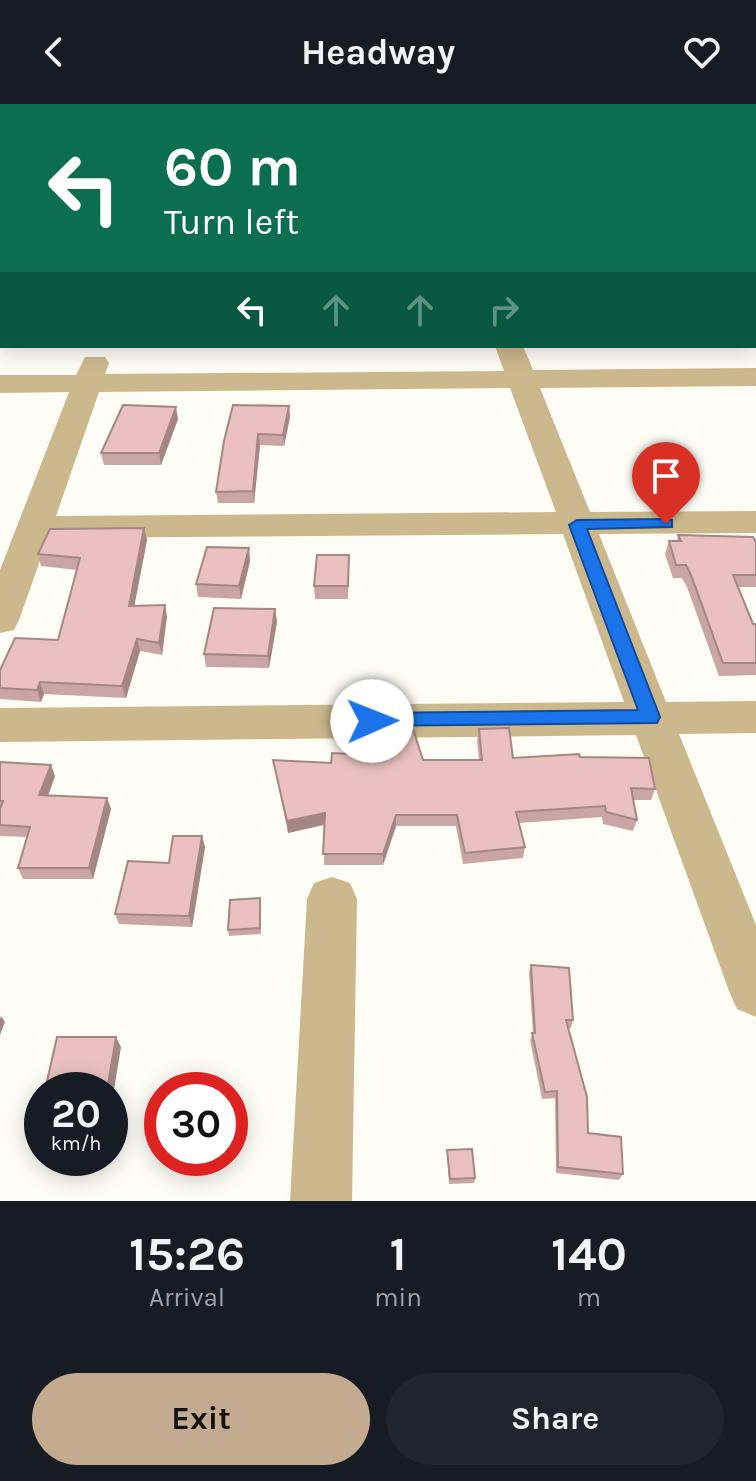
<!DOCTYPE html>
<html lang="en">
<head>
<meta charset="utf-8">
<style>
	:root { --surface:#171b24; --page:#20242c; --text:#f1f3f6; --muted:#9ea1a6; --accent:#c4ab8e }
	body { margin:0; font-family:Karla,sans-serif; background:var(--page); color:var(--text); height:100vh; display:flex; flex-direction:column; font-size:30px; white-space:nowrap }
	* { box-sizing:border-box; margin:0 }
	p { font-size:26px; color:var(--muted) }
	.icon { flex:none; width:44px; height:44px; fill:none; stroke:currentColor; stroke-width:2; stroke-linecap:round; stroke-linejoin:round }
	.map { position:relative; height:1097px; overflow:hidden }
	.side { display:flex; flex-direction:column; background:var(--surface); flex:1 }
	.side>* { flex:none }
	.top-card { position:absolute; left:0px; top:0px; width:756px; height:244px; box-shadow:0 4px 20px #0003; background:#0b6e4f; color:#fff; overflow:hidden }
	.speed { position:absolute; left:24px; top:968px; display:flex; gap:16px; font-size:40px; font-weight:700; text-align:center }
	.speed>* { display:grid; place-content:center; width:104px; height:104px; border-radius:50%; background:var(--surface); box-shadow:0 4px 20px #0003; line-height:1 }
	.speed small { font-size:20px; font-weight:400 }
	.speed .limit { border:12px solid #d22; background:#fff; color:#111 }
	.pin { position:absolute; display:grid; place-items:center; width:68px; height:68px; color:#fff; margin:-82px -34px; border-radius:50% 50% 50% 0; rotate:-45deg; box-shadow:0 0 8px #0007 }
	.pin .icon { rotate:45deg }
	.me { position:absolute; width:88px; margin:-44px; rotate:89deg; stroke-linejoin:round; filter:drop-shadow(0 0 6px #0008) }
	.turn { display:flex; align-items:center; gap:28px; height:168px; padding:0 32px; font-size:36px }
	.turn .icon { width:104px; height:104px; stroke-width:2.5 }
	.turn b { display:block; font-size:56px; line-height:68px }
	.lanes { display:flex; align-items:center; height:76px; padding:0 32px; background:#0003; justify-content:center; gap:40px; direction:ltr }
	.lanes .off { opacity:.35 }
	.eta { display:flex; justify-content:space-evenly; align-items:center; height:136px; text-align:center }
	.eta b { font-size:48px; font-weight:700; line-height:56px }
	.primary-button { display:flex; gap:16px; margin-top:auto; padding:16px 32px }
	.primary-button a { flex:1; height:92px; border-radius:48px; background:var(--accent); color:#111; font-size:32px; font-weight:700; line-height:92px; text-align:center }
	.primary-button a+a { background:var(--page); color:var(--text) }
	header { display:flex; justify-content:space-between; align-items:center; height:104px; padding:0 32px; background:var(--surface); font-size:36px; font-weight:700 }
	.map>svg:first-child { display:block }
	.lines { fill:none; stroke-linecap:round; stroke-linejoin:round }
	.minor { fill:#ccb88d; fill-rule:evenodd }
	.highway { fill:#8d6a04; fill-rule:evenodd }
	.wall { fill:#c9a6a3 }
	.shaded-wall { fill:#a48785 }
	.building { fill:#eac1be; stroke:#a48785; stroke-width:2 }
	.route { fill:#1a73e8; stroke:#114b97; stroke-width:2 }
</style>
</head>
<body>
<header><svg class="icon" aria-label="back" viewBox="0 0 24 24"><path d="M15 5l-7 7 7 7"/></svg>Headway<svg class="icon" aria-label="heart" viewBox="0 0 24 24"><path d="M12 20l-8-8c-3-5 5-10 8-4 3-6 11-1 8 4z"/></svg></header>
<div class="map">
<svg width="756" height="1097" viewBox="0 0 756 1097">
	<rect width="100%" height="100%" fill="#fdfcf5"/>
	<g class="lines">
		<path class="minor" d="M 0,0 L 9,2 L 2,2 L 2,11 Z
			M 87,0 L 158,0 L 86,2 Z
			M 653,0 L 673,0 L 674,2 L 654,2 Z
			M 754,46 L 756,46 L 756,60 L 754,60 Z
			M 0,70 L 2,70 L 2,82 L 0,82 Z
			M 754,82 L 756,82 L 756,96 L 754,96 Z
			M 754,152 L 756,152 L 756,166 L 754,166 Z
			M 495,242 L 523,242 L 533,266 L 756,264 L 756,282 L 540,284 L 590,408 L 756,407 L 756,429 L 599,430 L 666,598 L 756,597 L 756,629 L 679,630 L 756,821 L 756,913 L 737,905 L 729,887 L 636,631 L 0,638 L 0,604 L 624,598 L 563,430 L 48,434 L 19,516 L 14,526 L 0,529 L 0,466 L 69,288 L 0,289 L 0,271 L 76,271 L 85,253 L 105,253 L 109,259 L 105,270 L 504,267 ZM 510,284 L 556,408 L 56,412 L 99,288 Z
			M 332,773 L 350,779 L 357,795 L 352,1097 L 290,1097 L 307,795 L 314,779 Z"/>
		<path class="highway" d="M 625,0 L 650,0 L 624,2 Z
			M 0,205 L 2,205 L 2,223 L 0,223 Z"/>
	</g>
	<path class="wall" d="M 171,0 L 561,0 L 554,2 L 169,2 Z
		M 233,301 L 289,302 L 290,313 L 284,342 L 260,341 L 254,399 L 218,399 L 216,388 Z
		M 178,315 L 161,361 L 104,361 L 101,349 Z
		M 144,424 L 147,436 L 134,502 L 167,512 L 162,551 L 140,547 L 126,594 L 44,590 L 41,598 L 0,595 L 0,566 L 58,536 L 77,466 L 41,462 L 38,450 Z
		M 678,431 L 756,438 L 756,483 L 738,483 L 753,520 L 756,520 L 756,571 L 719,572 L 687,483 L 682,474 L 673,474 L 665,450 L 669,437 L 677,437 Z
		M 249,444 L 250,457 L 241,495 L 198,493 L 196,480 Z
		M 349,451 L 348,495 L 315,495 L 314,482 Z
		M 275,505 L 277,518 L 269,564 L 206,563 L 204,550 Z
		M 479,625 L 513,654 L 580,653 L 655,685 L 651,696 L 633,696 L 637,716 L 633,727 L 603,720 L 602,713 L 519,719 L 525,743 L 523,754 L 463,760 L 456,722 L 396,722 L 383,761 L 324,761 L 325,721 L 288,729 L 273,656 L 331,659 L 381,652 L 375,641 L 375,629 L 423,656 L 479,656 L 477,637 Z
		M 0,658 L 55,672 L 48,692 L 107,694 L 111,705 L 93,775 L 23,775 L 18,764 L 27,733 L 0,732 Z
		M 202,732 L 205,743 L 192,823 L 119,820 L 115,810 L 169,759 Z
		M 261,800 L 261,830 L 229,832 L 228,826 Z
		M 531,861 L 573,916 L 571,924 L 568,924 L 588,1029 L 623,1070 L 619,1076 L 556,1069 L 555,994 L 542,995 L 530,936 L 533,929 L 529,869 Z
		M 447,1046 L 475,1074 L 474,1079 L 449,1080 Z"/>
	<path class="shaded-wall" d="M 507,0 L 518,0 L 518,2 L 500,2 Z
		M 537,0 L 561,0 L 554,2 L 530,2 Z
		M 289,302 L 290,313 L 284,342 L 283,331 Z
		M 176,303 L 178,315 L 161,361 L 159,349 Z
		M 258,330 L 260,341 L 254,399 L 253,387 Z
		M 144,424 L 147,436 L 132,514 L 129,502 Z
		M 249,444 L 250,457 L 241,495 L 239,482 Z
		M 165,501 L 167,512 L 162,551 L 159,539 Z
		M 275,505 L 277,518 L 269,564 L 268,552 Z
		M 137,535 L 140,547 L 126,594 L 122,582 Z
		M 40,578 L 44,590 L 41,598 L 37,586 Z
		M 51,661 L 55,672 L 44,703 L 39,691 Z
		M 107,694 L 111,705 L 93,775 L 89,764 Z
		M 325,709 L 326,720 L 288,729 L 287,717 Z
		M 396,711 L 396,722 L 383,761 L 383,750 Z
		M 202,732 L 205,743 L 192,823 L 189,812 Z
		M 1,912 L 5,918 L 0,931 L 0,915 Z
		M 116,933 L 121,943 L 110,1010 L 110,986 L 107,986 Z"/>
	<path class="building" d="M 171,0 L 328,0 L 329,2 L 169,2 Z
		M 337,0 L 507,0 L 500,2 L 344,2 Z
		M 520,0 L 537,0 L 530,2 L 522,2 Z
		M 123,301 L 176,303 L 159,349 L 101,349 Z
		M 233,301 L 289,302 L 283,331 L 258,330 L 253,387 L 216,388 L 224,337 Z
		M 144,424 L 129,502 L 165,501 L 159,539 L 137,535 L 122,582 L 40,578 L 37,586 L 0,584 L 0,566 L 15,534 L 58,536 L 80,454 L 38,450 L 50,425 Z
		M 678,431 L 753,433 L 756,438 L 756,471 L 733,471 L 753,520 L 756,520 L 756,559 L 723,559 L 691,471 L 686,461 L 676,461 L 669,437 L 681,437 Z
		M 207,443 L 249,444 L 239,482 L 196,480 Z
		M 317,451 L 349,451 L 348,482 L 314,482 Z
		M 214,504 L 275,505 L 268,552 L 204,550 Z
		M 509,624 L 513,654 L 579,650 L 580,653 L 649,654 L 655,685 L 631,684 L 637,716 L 606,708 L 605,702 L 516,708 L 525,743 L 465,749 L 457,711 L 396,711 L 383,750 L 323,750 L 325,709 L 287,717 L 273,656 L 331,659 L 332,649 L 389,652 L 375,629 L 413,625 L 423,656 L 482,656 L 479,625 Z
		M 0,658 L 51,661 L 39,691 L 107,694 L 89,764 L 18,764 L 30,723 L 0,721 L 0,705 L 3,697 L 0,697 Z
		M 173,732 L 202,732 L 189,812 L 115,810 L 128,757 L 169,759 Z
		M 260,794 L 260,824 L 228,826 L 230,796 Z
		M 531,861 L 569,864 L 573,916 L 566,916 L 587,993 L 588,1029 L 621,1033 L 623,1070 L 558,1063 L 557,987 L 545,988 L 532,929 L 535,929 Z
		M 57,933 L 116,933 L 107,986 L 45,986 Z
		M 472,1045 L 475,1074 L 450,1075 L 447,1046 Z"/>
	<path class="route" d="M 666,415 L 672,416 L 672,423 L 587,425 L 660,613 L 657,619 L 365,622 L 362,617 L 365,611 L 372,609 L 638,606 L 569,421 L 577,416 Z"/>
</svg>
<div class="speed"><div>20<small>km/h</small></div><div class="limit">30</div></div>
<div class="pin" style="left:666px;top:420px;background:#d93025"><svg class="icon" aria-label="arrive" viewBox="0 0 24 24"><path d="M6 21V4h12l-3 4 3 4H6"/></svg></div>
<svg class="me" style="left:372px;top:617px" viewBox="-20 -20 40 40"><circle r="19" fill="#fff"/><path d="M0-13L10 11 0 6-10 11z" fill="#1a73e8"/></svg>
<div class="top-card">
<div class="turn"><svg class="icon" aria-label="left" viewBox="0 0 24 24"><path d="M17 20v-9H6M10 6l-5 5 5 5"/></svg><div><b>60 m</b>Turn left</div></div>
<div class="lanes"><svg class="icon" aria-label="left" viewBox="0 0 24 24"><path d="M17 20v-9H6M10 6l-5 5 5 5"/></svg><svg class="icon off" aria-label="ahead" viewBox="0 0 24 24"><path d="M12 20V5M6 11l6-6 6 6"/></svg><svg class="icon off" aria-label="ahead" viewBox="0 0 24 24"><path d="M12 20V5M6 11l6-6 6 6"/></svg><svg class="icon off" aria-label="right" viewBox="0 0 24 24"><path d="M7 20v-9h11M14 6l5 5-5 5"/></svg></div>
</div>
</div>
<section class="side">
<div class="eta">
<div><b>15:26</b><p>Arrival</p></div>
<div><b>1</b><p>min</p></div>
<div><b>140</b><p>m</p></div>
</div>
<div class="primary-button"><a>Exit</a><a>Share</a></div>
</section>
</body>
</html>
